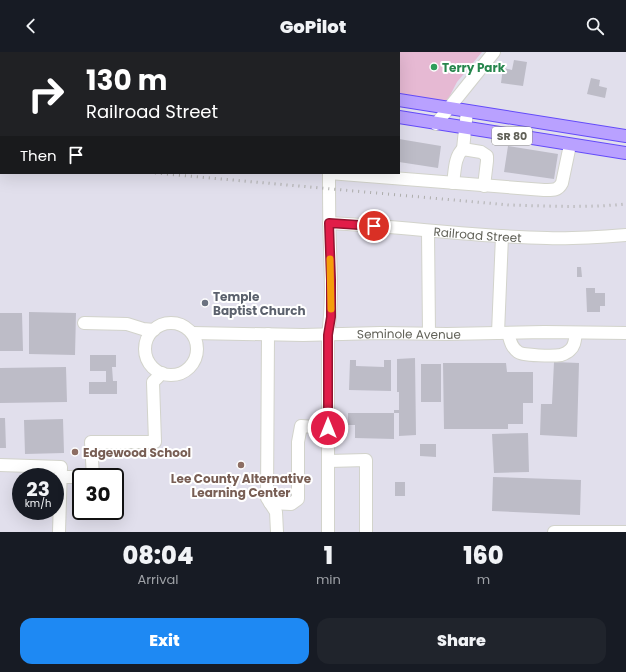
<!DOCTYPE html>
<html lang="en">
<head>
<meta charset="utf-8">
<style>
	:root { --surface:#171b24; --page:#20242c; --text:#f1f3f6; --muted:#9ea1a6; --accent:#1e89f3 }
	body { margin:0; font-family:Poppins,sans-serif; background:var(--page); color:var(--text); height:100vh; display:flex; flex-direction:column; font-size:15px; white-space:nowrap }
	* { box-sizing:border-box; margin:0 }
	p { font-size:13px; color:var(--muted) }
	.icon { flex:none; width:22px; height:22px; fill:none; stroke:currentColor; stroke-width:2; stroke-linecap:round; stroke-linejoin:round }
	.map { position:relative; height:480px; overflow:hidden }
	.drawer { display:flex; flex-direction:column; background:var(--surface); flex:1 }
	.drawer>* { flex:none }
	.guide { position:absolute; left:0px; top:0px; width:400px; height:122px; box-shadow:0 4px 16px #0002; background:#202124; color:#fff; overflow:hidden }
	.speed { position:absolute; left:12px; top:416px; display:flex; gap:8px; font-size:20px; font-weight:700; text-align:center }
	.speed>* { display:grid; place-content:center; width:52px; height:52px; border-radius:50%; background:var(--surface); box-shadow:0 4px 16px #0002; line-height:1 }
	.speed small { font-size:10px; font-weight:400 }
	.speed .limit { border:2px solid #111; border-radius:6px; background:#fff; color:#111 }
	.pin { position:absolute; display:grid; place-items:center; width:34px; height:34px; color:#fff; margin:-17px; border:2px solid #fff; border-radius:50%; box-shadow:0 1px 4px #0007 }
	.me { position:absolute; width:44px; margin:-22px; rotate:0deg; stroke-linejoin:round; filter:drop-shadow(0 0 3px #0008) }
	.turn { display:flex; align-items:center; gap:14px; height:84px; padding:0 20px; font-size:18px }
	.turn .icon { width:52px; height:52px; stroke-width:2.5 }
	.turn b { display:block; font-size:28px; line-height:34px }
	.then { display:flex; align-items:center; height:38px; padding:0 20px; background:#0003; gap:8px; font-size:15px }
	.eta { display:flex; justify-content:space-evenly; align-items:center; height:68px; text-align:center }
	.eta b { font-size:24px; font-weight:800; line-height:28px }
	.button { display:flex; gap:8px; margin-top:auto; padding:8px 20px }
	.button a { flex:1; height:46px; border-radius:12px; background:var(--accent); color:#fff; font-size:16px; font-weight:800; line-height:46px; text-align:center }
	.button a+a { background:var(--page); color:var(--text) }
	header { display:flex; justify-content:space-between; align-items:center; height:52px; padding:0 20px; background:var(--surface); font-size:18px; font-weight:800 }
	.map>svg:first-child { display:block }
	.green { fill:#e6b9d3 }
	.building { fill:#bdbcc7 }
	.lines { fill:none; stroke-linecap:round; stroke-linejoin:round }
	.minor-casing { stroke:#d2d3cb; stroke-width:14 }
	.major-casing { stroke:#634bf9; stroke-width:14 }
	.minor { stroke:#fff; stroke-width:12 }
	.major { stroke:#b9a1ff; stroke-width:12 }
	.rail { stroke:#adadab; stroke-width:3; stroke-dasharray:1 5; stroke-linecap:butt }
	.route-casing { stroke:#92132f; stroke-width:10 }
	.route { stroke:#e11d48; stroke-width:7 }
	.slow { stroke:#f59e0b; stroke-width:7 }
	.leisure-dot { fill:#2e9e5b; stroke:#fff; stroke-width:1.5 }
	.worship-dot { fill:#6b7280; stroke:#fff; stroke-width:1.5 }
	.education-dot { fill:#8d6e63; stroke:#fff; stroke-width:1.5 }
	.labels { text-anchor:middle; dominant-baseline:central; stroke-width:4; stroke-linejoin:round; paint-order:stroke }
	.shield { fill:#fff; stroke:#90908a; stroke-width:1 }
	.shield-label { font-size:11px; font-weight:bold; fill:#616158 }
	.leisure-label { font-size:12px; font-weight:bold; fill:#27864d; stroke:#fff; text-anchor:start }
	.street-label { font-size:12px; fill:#616158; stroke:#fff }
	.worship-label { font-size:12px; font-weight:bold; fill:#5b616d; stroke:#fff; text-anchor:start }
	.education-label { font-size:12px; font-weight:bold; fill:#785e54; stroke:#fff; text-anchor:start }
</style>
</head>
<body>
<header><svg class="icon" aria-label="back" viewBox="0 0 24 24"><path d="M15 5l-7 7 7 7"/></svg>GoPilot<svg class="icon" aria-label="search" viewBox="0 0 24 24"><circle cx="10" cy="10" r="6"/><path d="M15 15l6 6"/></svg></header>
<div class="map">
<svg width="626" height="480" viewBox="0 0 626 480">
	<rect width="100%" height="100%" fill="#e1dfec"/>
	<path class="green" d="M 140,0 L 482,0 L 457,30 L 445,53 L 399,46 L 399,1 L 141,1 Z"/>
	<path class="building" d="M 514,8 L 527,10 L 523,34 L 501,31 L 503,16 L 512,18 Z
		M 591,26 L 600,28 L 599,34 L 607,36 L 605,46 L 587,42 Z
		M 399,87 L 441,94 L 438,116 L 399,110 Z
		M 508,94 L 558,102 L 554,127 L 504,120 Z
		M 577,215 L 581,215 L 582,225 L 577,225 Z
		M 586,236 L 595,236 L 595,241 L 605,241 L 605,254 L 600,254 L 600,260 L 587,260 Z
		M 29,260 L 76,261 L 75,303 L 29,302 Z
		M 0,261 L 22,261 L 23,299 L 0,299 Z
		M 90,303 L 116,303 L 116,315 L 112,315 L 113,329 L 117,329 L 117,342 L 89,342 L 89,330 L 106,330 L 106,319 L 90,319 Z
		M 415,306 L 416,383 L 399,384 L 399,361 L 394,361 L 394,358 L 399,358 L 399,340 L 397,340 L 397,307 Z
		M 350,308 L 356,308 L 356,314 L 384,315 L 384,308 L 391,308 L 391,339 L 349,338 Z
		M 554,310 L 579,311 L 577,385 L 540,383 L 541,352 L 552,352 Z
		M 443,311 L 506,311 L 507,320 L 533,320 L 533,351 L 523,351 L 523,372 L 508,372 L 508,377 L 444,377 Z
		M 421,312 L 441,312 L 441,350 L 421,350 Z
		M 66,315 L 67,350 L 0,351 L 0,316 Z
		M 348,361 L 394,361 L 394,387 L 355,386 L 355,373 L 348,373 Z
		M 0,366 L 5,366 L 6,396 L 0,396 Z
		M 63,367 L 64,401 L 25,402 L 24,368 Z
		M 528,381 L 529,420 L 494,421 L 492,382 Z
		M 420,392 L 436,392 L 436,405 L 420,404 Z
		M 493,425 L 581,428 L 580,463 L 492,459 Z
		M 395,430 L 405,430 L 405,444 L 395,444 Z"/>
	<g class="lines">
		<defs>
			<g id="minor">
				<path d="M 318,0 L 318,1"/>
				<path d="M 244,1 L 245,0"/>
				<path d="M 0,40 L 1,41"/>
				<path d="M 436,72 L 494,0"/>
				<path d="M 463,97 L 467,59"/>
				<path d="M 329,121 L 544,138 C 552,138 558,139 562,131 L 570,93"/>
				<path d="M 453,131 C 455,120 454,105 463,97 L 481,100 L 487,104 L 487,109 L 484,134"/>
				<path id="s1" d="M 329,171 C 402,174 474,185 547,186 C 574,187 600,185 626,183"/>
				<path d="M 428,179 L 429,281"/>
				<path d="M 84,271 L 127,272 L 143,277 L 154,278"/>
				<circle cx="171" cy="297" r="26"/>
				<path id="s2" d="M 192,281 L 303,283 L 381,281 L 447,282 L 544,280 L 626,281"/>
				<path d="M 498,281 L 502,184"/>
				<path d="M 508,281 C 510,288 511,295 518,300 C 522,304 555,304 561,303 C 564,302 568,300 570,298 C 575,294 575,287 576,281"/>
				<path d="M 268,282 L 267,446 L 276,460 L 277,480"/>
				<path d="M 329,409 L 366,408 L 366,480"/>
				<path d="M 0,413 L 61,415 L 59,480"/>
				<path d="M 60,425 L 93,425 L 91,390 L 155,390 L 153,330 L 162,321"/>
				<path d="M 270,451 L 291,452 L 298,447 L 298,390 L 301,374 L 329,376"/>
				<path d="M 328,480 L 328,283 C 332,254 331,225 330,196 C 329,171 329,146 329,121"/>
				<path d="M 554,480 L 626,480"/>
			</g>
			<path id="major" d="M 41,0 L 48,1
				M 93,0 L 99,1
				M 0,1 L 1,2
				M 27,1 L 29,0
				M 399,48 L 626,84
				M 399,65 L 626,101"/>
		</defs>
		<use href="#minor" class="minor-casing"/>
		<use href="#major" class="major-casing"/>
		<use href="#minor" class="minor"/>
		<use href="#major" class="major"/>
		<path class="rail" d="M 0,107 L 1,107
			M 155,121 L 509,153 C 548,154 587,156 626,152"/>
	</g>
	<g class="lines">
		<defs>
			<path id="route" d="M 328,376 L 328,283 L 331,265 L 331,228 L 329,171 L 374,174"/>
		</defs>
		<use href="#route" class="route-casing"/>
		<use href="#route" class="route"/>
		<path class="slow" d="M 330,207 L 331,257"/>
	</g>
	<circle class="leisure-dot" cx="434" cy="15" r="4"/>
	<circle class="worship-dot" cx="205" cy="251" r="4"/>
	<g class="education-dot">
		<circle cx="75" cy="400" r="4"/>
		<circle cx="241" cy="413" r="4"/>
	</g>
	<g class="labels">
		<rect class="shield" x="492" y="75" width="40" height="18" rx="3"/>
		<g class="shield-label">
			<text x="512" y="84">SR 80</text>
		</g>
		<g class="leisure-label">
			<text x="442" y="15">Terry Park</text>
		</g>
		<g class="street-label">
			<text stroke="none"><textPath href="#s1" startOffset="149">Railroad Street</textPath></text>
			<text stroke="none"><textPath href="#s2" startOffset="217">Seminole Avenue</textPath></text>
		</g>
		<g class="worship-label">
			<text x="213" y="244">Temple<tspan x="213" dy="14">Baptist Church</tspan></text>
		</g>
		<g class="education-label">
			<text x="83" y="400">Edgewood School</text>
			<text x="241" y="426" text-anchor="middle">Lee County Alternative<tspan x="241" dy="14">Learning Center</tspan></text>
		</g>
	</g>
</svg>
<div class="speed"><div>23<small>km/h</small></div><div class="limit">30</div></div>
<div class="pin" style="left:374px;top:174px;background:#d93025"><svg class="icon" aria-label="arrive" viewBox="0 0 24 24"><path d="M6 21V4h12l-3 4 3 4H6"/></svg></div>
<svg class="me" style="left:328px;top:376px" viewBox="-20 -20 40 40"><circle r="17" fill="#e11d48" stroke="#fff" stroke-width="3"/><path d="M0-11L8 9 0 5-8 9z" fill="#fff"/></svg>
<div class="guide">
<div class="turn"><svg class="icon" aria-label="right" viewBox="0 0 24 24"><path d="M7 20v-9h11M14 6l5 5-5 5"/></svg><div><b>130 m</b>Railroad Street</div></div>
<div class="then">Then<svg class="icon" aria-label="arrive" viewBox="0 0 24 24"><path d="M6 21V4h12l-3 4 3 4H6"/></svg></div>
</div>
</div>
<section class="drawer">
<div class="eta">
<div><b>08:04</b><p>Arrival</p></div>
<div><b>1</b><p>min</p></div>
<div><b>160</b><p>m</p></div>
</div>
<div class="button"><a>Exit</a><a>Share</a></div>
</section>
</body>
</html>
